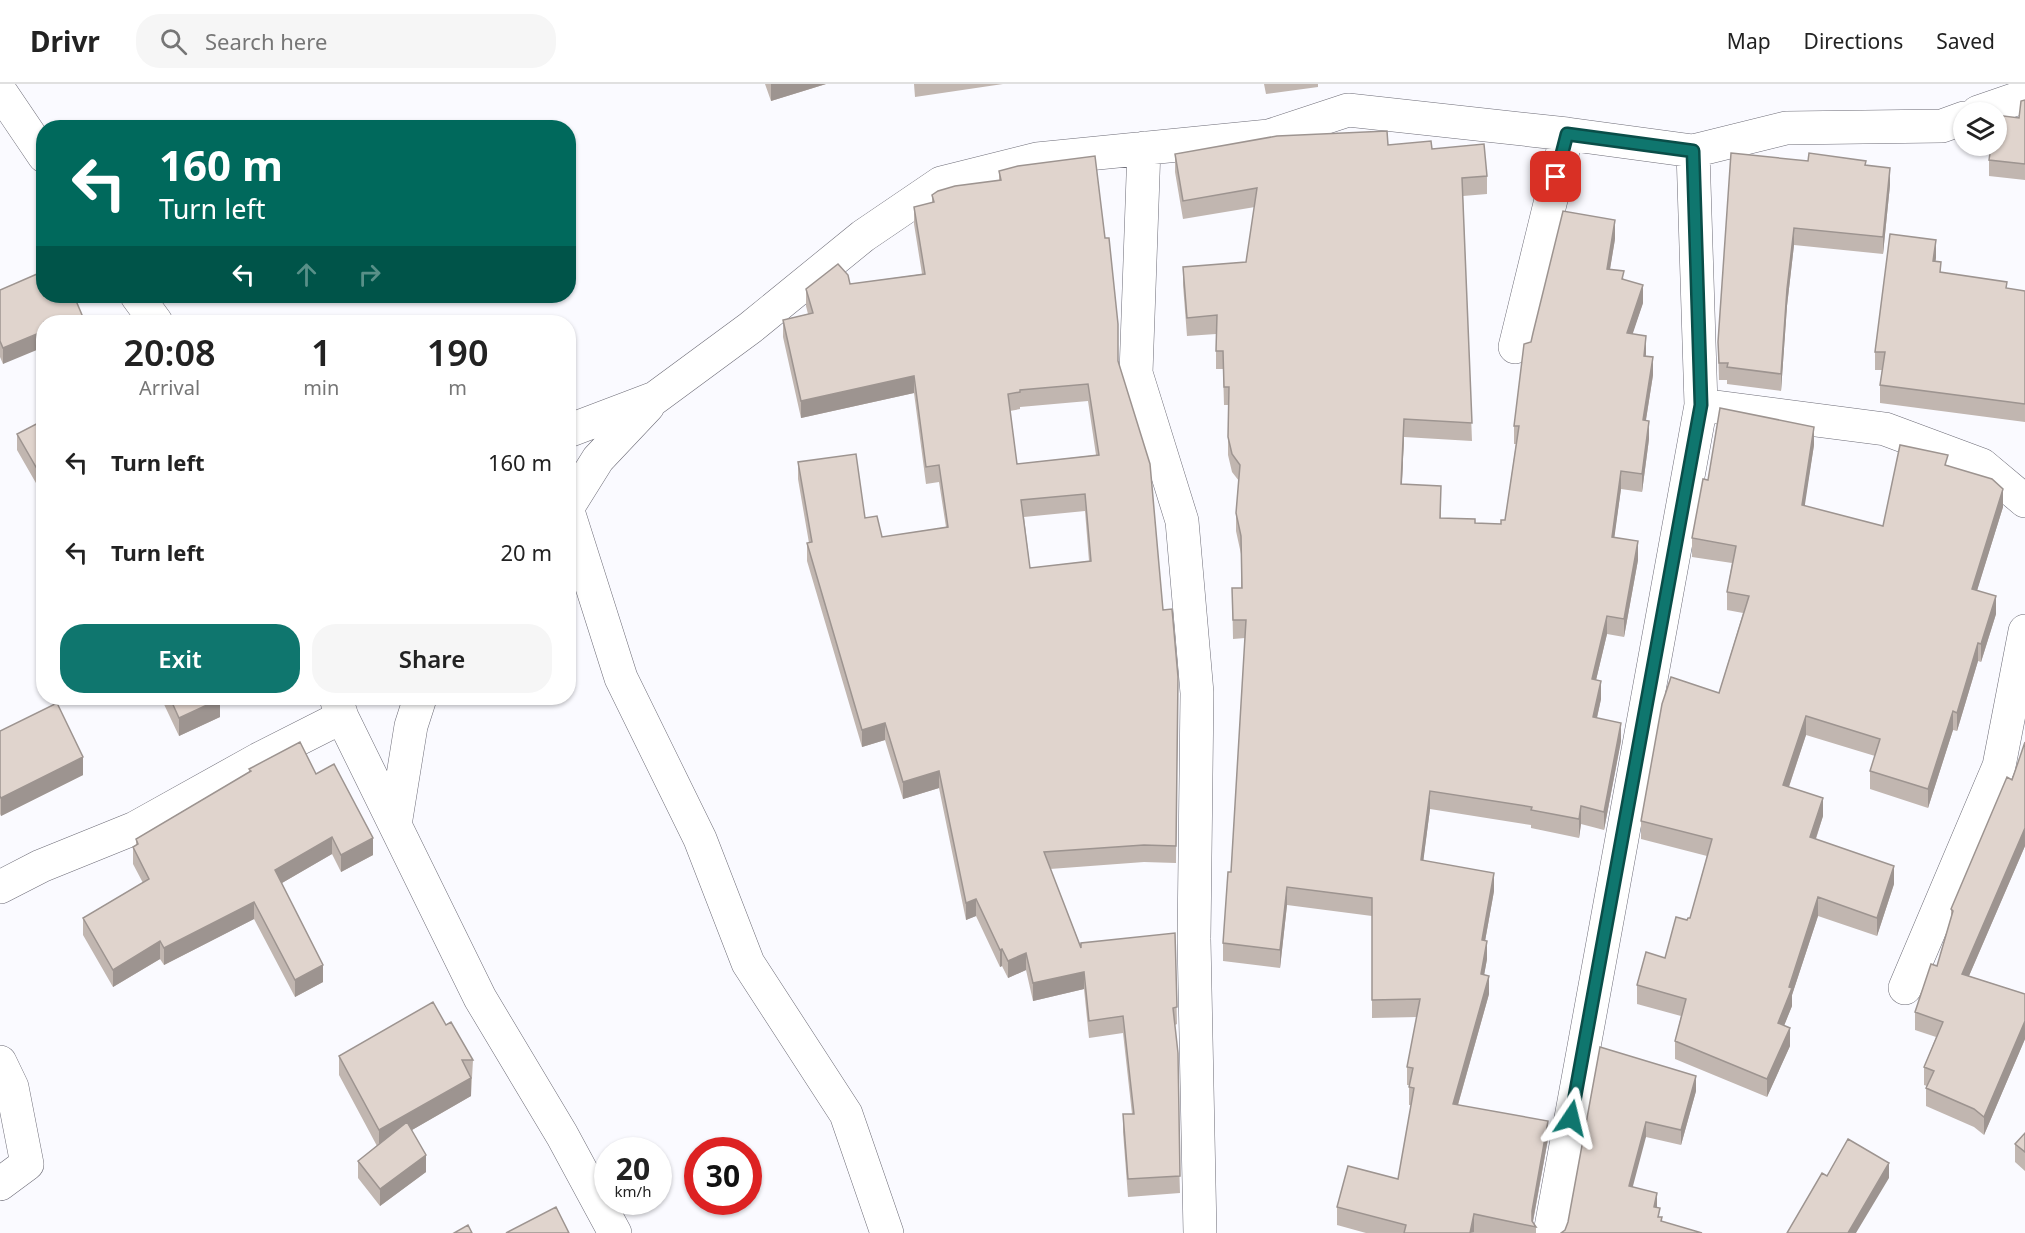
<!DOCTYPE html>
<html lang="en">
<head>
<meta charset="utf-8">
<style>
	:root { --surface:#fff; --page:#f6f6f6; --text:#222; --muted:#767676; --line:#e0e0e0; --accent:#0f766e }
	body { margin:0; font-family:"Noto Sans",sans-serif; background:var(--page); color:var(--text); height:100vh; display:flex; flex-direction:column; font-size:22px; white-space:nowrap }
	* { box-sizing:border-box; margin:0 }
	p { font-size:20px; color:var(--muted) }
	.icon { flex:none; width:33px; height:33px; fill:none; stroke:currentColor; stroke-width:2; stroke-linecap:round; stroke-linejoin:round }
	.map { position:relative; flex:1; overflow:hidden }
	.sheet { position:absolute; left:36px; top:231px; width:540px; height:390px; display:flex; flex-direction:column; background:var(--surface); border-radius:24px; box-shadow:0 2px 4px #0004 }
	.sheet>* { flex:none }
	.hud { position:absolute; left:36px; top:36px; width:540px; height:183px; border-radius:24px; box-shadow:0 2px 4px #0004; background:#00695c; color:#fff; overflow:hidden }
	.fabs { position:absolute; left:1953px; top:18px; display:grid; gap:12px }
	.fabs a { display:grid; place-items:center; width:54px; height:54px; border-radius:50%; background:var(--surface); box-shadow:0 2px 4px #0004; font-size:30px }
	.speed { position:absolute; left:594px; top:1053px; display:flex; gap:12px; font-size:30px; font-weight:700; text-align:center }
	.speed>* { display:grid; place-content:center; width:78px; height:78px; border-radius:50%; background:var(--surface); box-shadow:0 2px 4px #0004; line-height:1 }
	.speed small { font-size:15px; font-weight:400 }
	.speed .limit { border:9px solid #d22; background:#fff; color:#111 }
	.pin { position:absolute; display:grid; place-items:center; width:51px; height:51px; color:#fff; margin:-26px; border-radius:12px; box-shadow:0 3px 9px #0006 }
	.me { position:absolute; width:66px; margin:-33px; rotate:10deg; stroke-linejoin:round; filter:drop-shadow(0 0 4px #0008) }
	.turn { display:flex; align-items:center; gap:21px; height:126px; padding:0 24px; font-size:27px }
	.turn .icon { width:78px; height:78px; stroke-width:2.5 }
	.turn b { display:block; font-size:42px; line-height:51px }
	.lanes { display:flex; align-items:center; height:57px; padding:0 24px; background:#0003; justify-content:center; gap:30px; direction:ltr }
	.lanes .off { opacity:.35 }
	.eta { display:flex; justify-content:space-evenly; align-items:center; height:102px; text-align:center }
	.eta b { font-size:36px; font-weight:600; line-height:42px }
	.action { display:flex; gap:12px; margin-top:auto; padding:12px 24px }
	.action a { flex:1; height:69px; border-radius:24px; background:var(--accent); color:#fff; font-size:24px; font-weight:600; line-height:69px; text-align:center }
	.action a+a { background:var(--page); color:var(--text) }
	ul { padding:0; list-style:none }
	li { display:flex; align-items:center; gap:18px; height:90px; padding:0 24px }
	li div { flex:1 }
	li b { display:block; font-size:22px }
	li em { font-style:normal }
	header { display:flex; align-items:center; gap:36px; box-sizing:border-box; height:84px; padding:0 30px; background:var(--surface); border-bottom:2px solid var(--line) }
	header strong { font-size:28px }
	nav { display:flex; gap:33px; margin-inline-start:auto; font-size:21px }
	.search { width:420px; height:54px; background:var(--page); display:flex; align-items:center; gap:15px; box-sizing:border-box; padding:0 21px; border-radius:24px; color:var(--muted); font-size:22px }
	.map>svg:first-child { display:block }
	.lines { fill:none; stroke-linecap:round; stroke-linejoin:round }
	.street-casing { stroke:#6d6c77; stroke-width:34 }
	.street { stroke:#fff; stroke-width:33 }
	.wall { fill:#c1b6b0; fill-rule:evenodd }
	.shaded-wall { fill:#9d9490 }
	.building { fill:#e0d4cd; stroke:#9d9490; stroke-width:1.5; fill-rule:evenodd }
	.route-casing { stroke:#0a4d48; stroke-width:15 }
	.route { stroke:#0f766e; stroke-width:10 }
</style>
</head>
<body>
<header>
<strong>Drivr</strong>
<div class="search"><svg class="icon" aria-label="search" viewBox="0 0 24 24"><circle cx="10" cy="10" r="6"/><path d="M15 15l6 6"/></svg>Search here</div>
<nav><a>Map</a><a>Directions</a><a>Saved</a></nav>
</header>
<div class="map">
<svg width="2025" height="1149" viewBox="0 0 2025 1149">
	<rect width="100%" height="100%" fill="#fafaff"/>
	<g class="lines">
		<defs>
			<path id="street" d="M 0,7 L 44,72
				M 1978,28 L 2025,12
				M 1144,64 L 1136,289 L 1182,437 L 1197,609 L 1194,855 L 1200,1149
				M 137,212 L 156,238
				M 1515,263 L 1567,50
				M 1701,321 L 1885,345 L 1982,381 L 2025,417
				M 568,347 L 655,314 L 750,244 L 863,152 L 941,99 L 1037,75 L 1269,52 L 1348,26 L 1567,50 L 1693,67 L 1786,44 L 1942,42 L 1964,34
				M 568,423 L 598,375 L 648,322
				M 568,427 L 621,594 L 700,755 L 748,879 L 846,1030 L 887,1149
				M 336,614 L 342,633 L 480,914 L 562,1051 L 615,1149
				M 395,741 L 411,642 L 420,614
				M 0,803 L 41,782 L 135,744 L 259,675 L 342,633
				M 1905,904 L 1999,682 L 2025,547
				M 0,978 L 12,1003 L 27,1080 L 0,1100
				M 1550,1149 L 1701,321 L 1693,67"/>
		</defs>
		<use href="#street" class="street-casing"/>
		<use href="#street" class="street"/>
	</g>
	<path class="wall" d="M 765,0 L 826,0 L 771,17 Z
		M 914,0 L 1003,0 L 915,13 Z
		M 1264,0 L 1318,0 L 1318,3 L 1266,10 Z
		M 2025,16 L 2025,96 L 1989,92 L 1989,76 L 2019,34 Z
		M 1388,61 L 1432,65 L 1487,92 L 1487,110 L 1463,112 L 1472,357 L 1404,353 L 1402,400 L 1441,420 L 1441,434 L 1475,439 L 1501,440 L 1505,436 L 1516,360 L 1514,360 L 1514,342 L 1531,258 L 1615,155 L 1610,185 L 1624,195 L 1643,219 L 1632,250 L 1646,272 L 1653,291 L 1646,336 L 1649,355 L 1642,408 L 1621,405 L 1614,453 L 1638,476 L 1624,553 L 1607,550 L 1596,596 L 1601,615 L 1597,634 L 1621,657 L 1604,746 L 1581,740 L 1579,754 L 1531,744 L 1531,741 L 1430,725 L 1423,777 L 1494,807 L 1485,857 L 1487,875 L 1484,891 L 1489,910 L 1458,1021 L 1548,1055 L 1533,1138 L 1536,1143 L 1536,1149 L 1366,1149 L 1337,1141 L 1337,1123 L 1398,1095 L 1411,1021 L 1409,1021 L 1409,1001 L 1407,1001 L 1407,983 L 1417,933 L 1372,934 L 1372,832 L 1287,821 L 1280,884 L 1223,877 L 1223,859 L 1231,788 L 1245,554 L 1233,555 L 1232,504 L 1241,504 L 1241,470 L 1236,447 L 1236,429 L 1239,397 L 1232,388 L 1228,371 L 1228,321 L 1224,321 L 1223,285 L 1216,285 L 1216,250 L 1187,252 L 1183,201 L 1183,183 L 1246,178 L 1255,123 L 1183,135 L 1175,88 L 1175,70 Z
		M 1808,77 L 1866,81 L 1890,101 L 1883,170 L 1794,161 L 1787,222 L 1781,307 L 1727,300 L 1727,296 L 1719,296 L 1718,258 Z
		M 999,87 L 1118,278 L 1163,526 L 1178,593 L 1176,779 L 1144,778 L 1050,785 L 1081,863 L 1175,849 L 1177,940 L 1175,941 L 1180,1109 L 1128,1113 L 1123,1048 L 1123,1030 L 1132,1030 L 1123,949 L 1089,954 L 1084,905 L 1033,917 L 1026,886 L 1008,894 L 1002,882 L 1000,883 L 976,832 L 966,836 L 939,704 L 903,715 L 885,656 L 862,663 L 807,477 L 807,459 L 809,459 L 798,395 L 798,378 L 865,434 L 882,453 L 946,443 L 939,398 L 926,400 L 914,309 L 801,334 L 783,253 L 783,236 L 808,230 L 806,222 L 806,205 L 850,200 L 922,190 L 914,140 L 914,123 L 932,119 L 932,111 L 999,96 ZM 1088,317 L 1096,371 L 1017,380 L 1010,327 L 1020,325 L 1020,323 ZM 1085,427 L 1089,477 L 1030,484 L 1024,433 Z
		M 1936,174 L 1935,177 L 1941,188 L 2007,204 L 2025,207 L 2025,338 L 1880,319 L 1880,301 L 1882,286 L 1875,286 L 1875,268 Z
		M 0,206 L 44,238 L 3,280 L 0,273 Z
		M 44,336 L 44,413 L 17,366 L 17,350 Z
		M 1814,361 L 1804,422 L 1883,442 L 1948,381 L 2003,423 L 1977,506 L 1996,530 L 1981,578 L 1978,577 L 1957,647 L 1953,646 L 1928,724 L 1870,705 L 1870,687 L 1875,672 L 1806,651 L 1789,703 L 1823,732 L 1816,755 L 1894,800 L 1877,852 L 1818,832 L 1792,911 L 1792,922 L 1784,941 L 1790,962 L 1767,1013 L 1675,975 L 1675,957 L 1681,932 L 1637,920 L 1637,901 L 1665,874 L 1687,836 L 1690,834 L 1707,772 L 1641,755 L 1641,737 L 1719,609 L 1743,529 L 1727,526 L 1727,508 L 1732,479 L 1692,473 L 1692,454 L 1708,396 Z
		M 161,614 L 219,614 L 220,633 L 179,652 Z
		M 0,647 L 83,691 L 1,732 L 0,730 Z
		M 249,685 L 316,690 L 373,771 L 341,788 L 332,770 L 282,799 L 323,898 L 295,913 L 254,835 L 164,881 L 160,875 L 113,903 L 83,851 L 83,834 L 143,799 L 133,780 L 133,763 L 136,762 L 136,755 L 249,688 Z
		M 2012,696 L 2025,762 L 1969,892 L 2025,910 L 2025,955 L 1984,1051 L 1974,1043 L 1926,1022 L 1926,1004 L 1927,1002 L 1924,1001 L 1924,983 L 1936,953 L 1915,946 L 1915,928 L 1937,882 L 1951,833 L 1951,825 Z
		M 446,941 L 473,976 L 471,1012 L 412,1046 L 426,1088 L 380,1122 L 358,1094 L 358,1077 L 377,1062 L 339,991 L 339,972 Z
		M 1600,963 L 1696,1007 L 1681,1061 L 1646,1053 L 1565,1146 L 1568,1138 Z
		M 2025,1049 L 2025,1087 L 2015,1078 L 2015,1060 Z"/>
	<path class="shaded-wall" d="M 771,0 L 826,0 L 771,17 Z
		M 1890,84 L 1890,101 L 1883,170 L 1883,153 Z
		M 1615,136 L 1615,155 L 1607,203 L 1607,185 Z
		M 1794,144 L 1794,161 L 1787,222 L 1781,307 L 1781,290 L 1787,205 Z
		M 1936,156 L 1936,174 L 1933,195 L 1933,177 Z
		M 1643,201 L 1643,219 L 1627,267 L 1627,249 Z
		M 44,247 L 44,263 L 3,280 L 3,264 Z
		M 1646,252 L 1646,270 L 1644,290 L 1644,272 Z
		M 1653,273 L 1653,291 L 1643,354 L 1643,336 Z
		M 914,292 L 914,309 L 801,334 L 801,317 Z
		M 1404,335 L 1404,353 L 1401,418 L 1401,400 Z
		M 1649,337 L 1649,355 L 1642,408 L 1642,390 Z
		M 1814,343 L 1814,361 L 1802,440 L 1802,421 Z
		M 1621,387 L 1621,405 L 1612,471 L 1612,453 Z
		M 2003,405 L 2003,423 L 1972,523 L 1972,505 Z
		M 1638,457 L 1638,476 L 1624,553 L 1624,535 Z
		M 1996,512 L 1996,530 L 1981,578 L 1981,560 Z
		M 1607,532 L 1607,550 L 1592,613 L 1592,595 Z
		M 1978,559 L 1978,577 L 1957,647 L 1957,629 Z
		M 1601,597 L 1601,615 L 1593,651 L 1593,633 Z
		M 220,615 L 220,633 L 179,652 L 179,634 Z
		M 1953,627 L 1953,646 L 1928,724 L 1928,705 Z
		M 1806,632 L 1806,651 L 1783,720 L 1783,701 Z
		M 885,639 L 885,656 L 862,663 L 862,646 Z
		M 1621,639 L 1621,657 L 1604,746 L 1604,728 Z
		M 83,673 L 83,691 L 1,732 L 1,714 Z
		M 939,687 L 939,704 L 903,715 L 903,698 Z
		M 1430,707 L 1430,725 L 1421,795 L 1421,776 Z
		M 1823,714 L 1823,732 L 1810,772 L 1810,753 Z
		M 1581,722 L 1581,740 L 1579,754 L 1579,735 Z
		M 2025,744 L 2025,762 L 1962,908 L 1962,890 Z
		M 332,753 L 332,770 L 275,803 L 275,786 Z
		M 373,754 L 373,771 L 341,788 L 341,771 Z
		M 1894,782 L 1894,800 L 1877,852 L 1877,834 Z
		M 1494,789 L 1494,807 L 1482,874 L 1482,856 Z
		M 1287,803 L 1287,821 L 1280,884 L 1280,866 Z
		M 1818,813 L 1818,832 L 1792,911 L 1792,922 L 1778,957 L 1778,939 Z
		M 976,815 L 976,832 L 966,836 L 966,819 Z
		M 254,818 L 254,835 L 164,881 L 164,864 Z
		M 160,857 L 160,875 L 113,903 L 113,886 Z
		M 1487,857 L 1487,875 L 1481,908 L 1481,890 Z
		M 1002,865 L 1002,882 L 1000,883 L 1000,866 Z
		M 1026,869 L 1026,886 L 1008,894 L 1008,877 Z
		M 323,881 L 323,898 L 295,913 L 295,896 Z
		M 1084,888 L 1084,905 L 1033,917 L 1033,899 Z
		M 1489,892 L 1489,910 L 1453,1038 L 1453,1020 Z
		M 2025,937 L 2025,955 L 1984,1051 L 1984,1033 Z
		M 1790,944 L 1790,962 L 1767,1013 L 1767,995 Z
		M 1696,992 L 1696,1007 L 1681,1061 L 1681,1046 Z
		M 471,994 L 471,1012 L 379,1065 L 379,1046 Z
		M 1548,1037 L 1548,1055 L 1532,1142 L 1532,1127 Z
		M 1646,1038 L 1646,1053 L 1629,1117 L 1629,1102 Z
		M 426,1071 L 426,1088 L 380,1122 L 380,1105 Z
		M 1889,1079 L 1889,1094 L 1856,1149 L 1848,1149 Z
		M 1657,1109 L 1657,1123 L 1654,1123 Z
		M 1474,1130 L 1474,1148 L 1470,1149 Z"/>
	<path class="building" d="M 2025,16 L 2025,80 L 1989,76 L 1991,62 L 1996,62 L 1996,31 L 2019,34 L 2021,17 Z
		M 1387,47 L 1388,61 L 1431,57 L 1432,65 L 1484,60 L 1487,92 L 1462,94 L 1472,339 L 1404,335 L 1401,400 L 1441,402 L 1440,434 L 1475,435 L 1475,439 L 1501,440 L 1501,436 L 1505,436 L 1519,342 L 1514,342 L 1524,260 L 1531,258 L 1533,249 L 1563,127 L 1615,136 L 1607,185 L 1624,187 L 1622,195 L 1643,201 L 1627,249 L 1646,252 L 1644,272 L 1653,273 L 1643,336 L 1649,337 L 1642,390 L 1621,387 L 1612,453 L 1638,457 L 1624,535 L 1607,532 L 1592,595 L 1601,597 L 1593,633 L 1621,639 L 1604,728 L 1581,722 L 1579,735 L 1531,726 L 1532,723 L 1430,707 L 1421,776 L 1494,789 L 1482,856 L 1487,857 L 1481,890 L 1489,892 L 1453,1020 L 1548,1037 L 1532,1127 L 1532,1137 L 1536,1143 L 1474,1130 L 1470,1149 L 1404,1149 L 1406,1141 L 1337,1123 L 1348,1082 L 1398,1095 L 1414,1004 L 1409,1003 L 1413,984 L 1407,983 L 1420,915 L 1372,916 L 1372,814 L 1287,803 L 1280,866 L 1223,859 L 1228,788 L 1231,788 L 1246,536 L 1233,536 L 1232,504 L 1242,504 L 1241,452 L 1236,429 L 1240,381 L 1232,370 L 1228,353 L 1229,303 L 1224,303 L 1223,267 L 1216,267 L 1217,231 L 1187,234 L 1183,183 L 1246,178 L 1257,104 L 1183,117 L 1175,70 L 1277,52 Z
		M 1731,69 L 1808,77 L 1809,69 L 1866,77 L 1865,81 L 1890,84 L 1883,153 L 1794,144 L 1787,205 L 1781,290 L 1727,283 L 1728,279 L 1719,279 L 1718,258 Z
		M 1095,72 L 1105,154 L 1109,154 L 1118,240 L 1118,277 L 1150,380 L 1163,526 L 1172,525 L 1178,593 L 1176,762 L 1144,761 L 1044,768 L 1081,864 L 1081,859 L 1175,849 L 1177,923 L 1173,924 L 1178,969 L 1180,1092 L 1128,1095 L 1123,1030 L 1134,1030 L 1123,932 L 1089,937 L 1084,888 L 1033,899 L 1026,869 L 1008,877 L 1002,865 L 1000,866 L 976,815 L 966,819 L 939,687 L 903,698 L 885,639 L 862,646 L 807,459 L 812,458 L 798,378 L 856,370 L 865,434 L 877,432 L 882,453 L 948,443 L 939,381 L 926,383 L 914,292 L 801,317 L 783,236 L 813,229 L 806,205 L 838,180 L 848,191 L 850,200 L 925,190 L 914,123 L 934,118 L 932,111 L 938,107 L 955,102 L 1001,96 L 999,87 L 1018,82 ZM 1088,300 L 1099,371 L 1017,380 L 1008,310 L 1020,308 L 1020,306 ZM 1085,410 L 1091,477 L 1030,484 L 1021,416 Z
		M 1890,150 L 1936,156 L 1933,177 L 1941,178 L 1940,188 L 2007,198 L 2006,204 L 2025,207 L 2025,320 L 1880,301 L 1885,268 L 1875,268 Z
		M 44,187 L 44,212 L 74,212 L 85,238 L 44,238 L 44,247 L 3,264 L 0,257 L 0,206 Z
		M 1720,324 L 1814,343 L 1802,421 L 1883,442 L 1900,361 L 1948,371 L 1945,381 L 1992,395 L 2003,405 L 1972,505 L 1996,512 L 1981,560 L 1978,559 L 1957,629 L 1953,627 L 1928,705 L 1870,687 L 1880,655 L 1806,632 L 1783,701 L 1823,714 L 1810,753 L 1894,782 L 1877,834 L 1818,813 L 1789,903 L 1792,904 L 1778,939 L 1790,944 L 1767,995 L 1675,957 L 1686,915 L 1637,901 L 1646,868 L 1665,874 L 1676,833 L 1687,836 L 1688,834 L 1690,834 L 1712,755 L 1641,737 L 1662,620 L 1671,593 L 1719,609 L 1749,512 L 1727,508 L 1736,462 L 1692,454 L 1703,395 L 1708,396 Z
		M 44,336 L 44,397 L 17,350 Z
		M 170,614 L 219,614 L 220,615 L 179,634 Z
		M 57,619 L 83,673 L 1,714 L 0,712 L 0,647 Z
		M 300,658 L 316,690 L 334,680 L 373,754 L 341,771 L 332,753 L 275,786 L 323,881 L 295,896 L 254,818 L 164,864 L 160,857 L 113,886 L 83,834 L 149,795 L 133,763 L 138,760 L 136,755 L 251,687 L 249,685 Z
		M 2025,658 L 2025,744 L 1962,890 L 2025,910 L 2025,937 L 1984,1033 L 1974,1025 L 1926,1004 L 1934,987 L 1924,983 L 1943,938 L 1915,928 L 1931,880 L 1937,882 L 1953,827 L 1951,825 L 2007,693 L 2012,696 Z
		M 433,918 L 446,941 L 451,938 L 473,976 L 462,976 L 471,994 L 379,1046 L 339,972 Z
		M 1600,963 L 1696,992 L 1681,1046 L 1646,1038 L 1629,1102 L 1657,1109 L 1654,1123 L 1660,1124 L 1658,1133 L 1662,1133 L 1661,1137 L 1702,1149 L 1561,1149 L 1565,1146 L 1568,1138 Z
		M 407,1038 L 426,1071 L 380,1105 L 358,1077 Z
		M 2025,1049 L 2025,1068 L 2015,1060 Z
		M 1848,1055 L 1889,1079 L 1848,1149 L 1787,1149 L 1822,1089 L 1827,1092 Z
		M 556,1123 L 569,1149 L 506,1149 Z
		M 468,1141 L 472,1149 L 454,1149 Z"/>
	<g class="lines">
		<defs>
			<path id="route" d="M 1556,93 L 1567,50 L 1693,67 L 1701,321 L 1571,1034"/>
		</defs>
		<use href="#route" class="route-casing"/>
		<use href="#route" class="route"/>
	</g>
</svg>
<div class="fabs">
<a><svg class="icon" aria-label="layers" viewBox="0 0 24 24"><path d="M12 4l9 5-9 5-9-5zM3 14l9 5 9-5"/></svg></a>
</div>
<div class="speed"><div>20<small>km/h</small></div><div class="limit">30</div></div>
<div class="pin" style="left:1556px;top:93px;background:#d93025"><svg class="icon" aria-label="arrive" viewBox="0 0 24 24"><path d="M6 21V4h12l-3 4 3 4H6"/></svg></div>
<svg class="me" style="left:1571px;top:1034px" viewBox="-20 -20 40 40"><path d="M0-17L14 15 0 8-14 15z" fill="#0f766e" stroke="#fff" stroke-width="4"/></svg>
<div class="hud">
<div class="turn"><svg class="icon" aria-label="left" viewBox="0 0 24 24"><path d="M17 20v-9H6M10 6l-5 5 5 5"/></svg><div><b>160 m</b>Turn left</div></div>
<div class="lanes"><svg class="icon" aria-label="left" viewBox="0 0 24 24"><path d="M17 20v-9H6M10 6l-5 5 5 5"/></svg><svg class="icon off" aria-label="ahead" viewBox="0 0 24 24"><path d="M12 20V5M6 11l6-6 6 6"/></svg><svg class="icon off" aria-label="right" viewBox="0 0 24 24"><path d="M7 20v-9h11M14 6l5 5-5 5"/></svg></div>
</div>
<section class="sheet">
<div class="eta">
<div><b>20:08</b><p>Arrival</p></div>
<div><b>1</b><p>min</p></div>
<div><b>190</b><p>m</p></div>
</div>
<ul>
<li><svg class="icon" aria-label="left" viewBox="0 0 24 24"><path d="M17 20v-9H6M10 6l-5 5 5 5"/></svg><div><b>Turn left</b></div><em>160 m</em></li>
<li><svg class="icon" aria-label="left" viewBox="0 0 24 24"><path d="M17 20v-9H6M10 6l-5 5 5 5"/></svg><div><b>Turn left</b></div><em>20 m</em></li>
</ul>
<div class="action"><a>Exit</a><a>Share</a></div>
</section>
</div>
</body>
</html>
